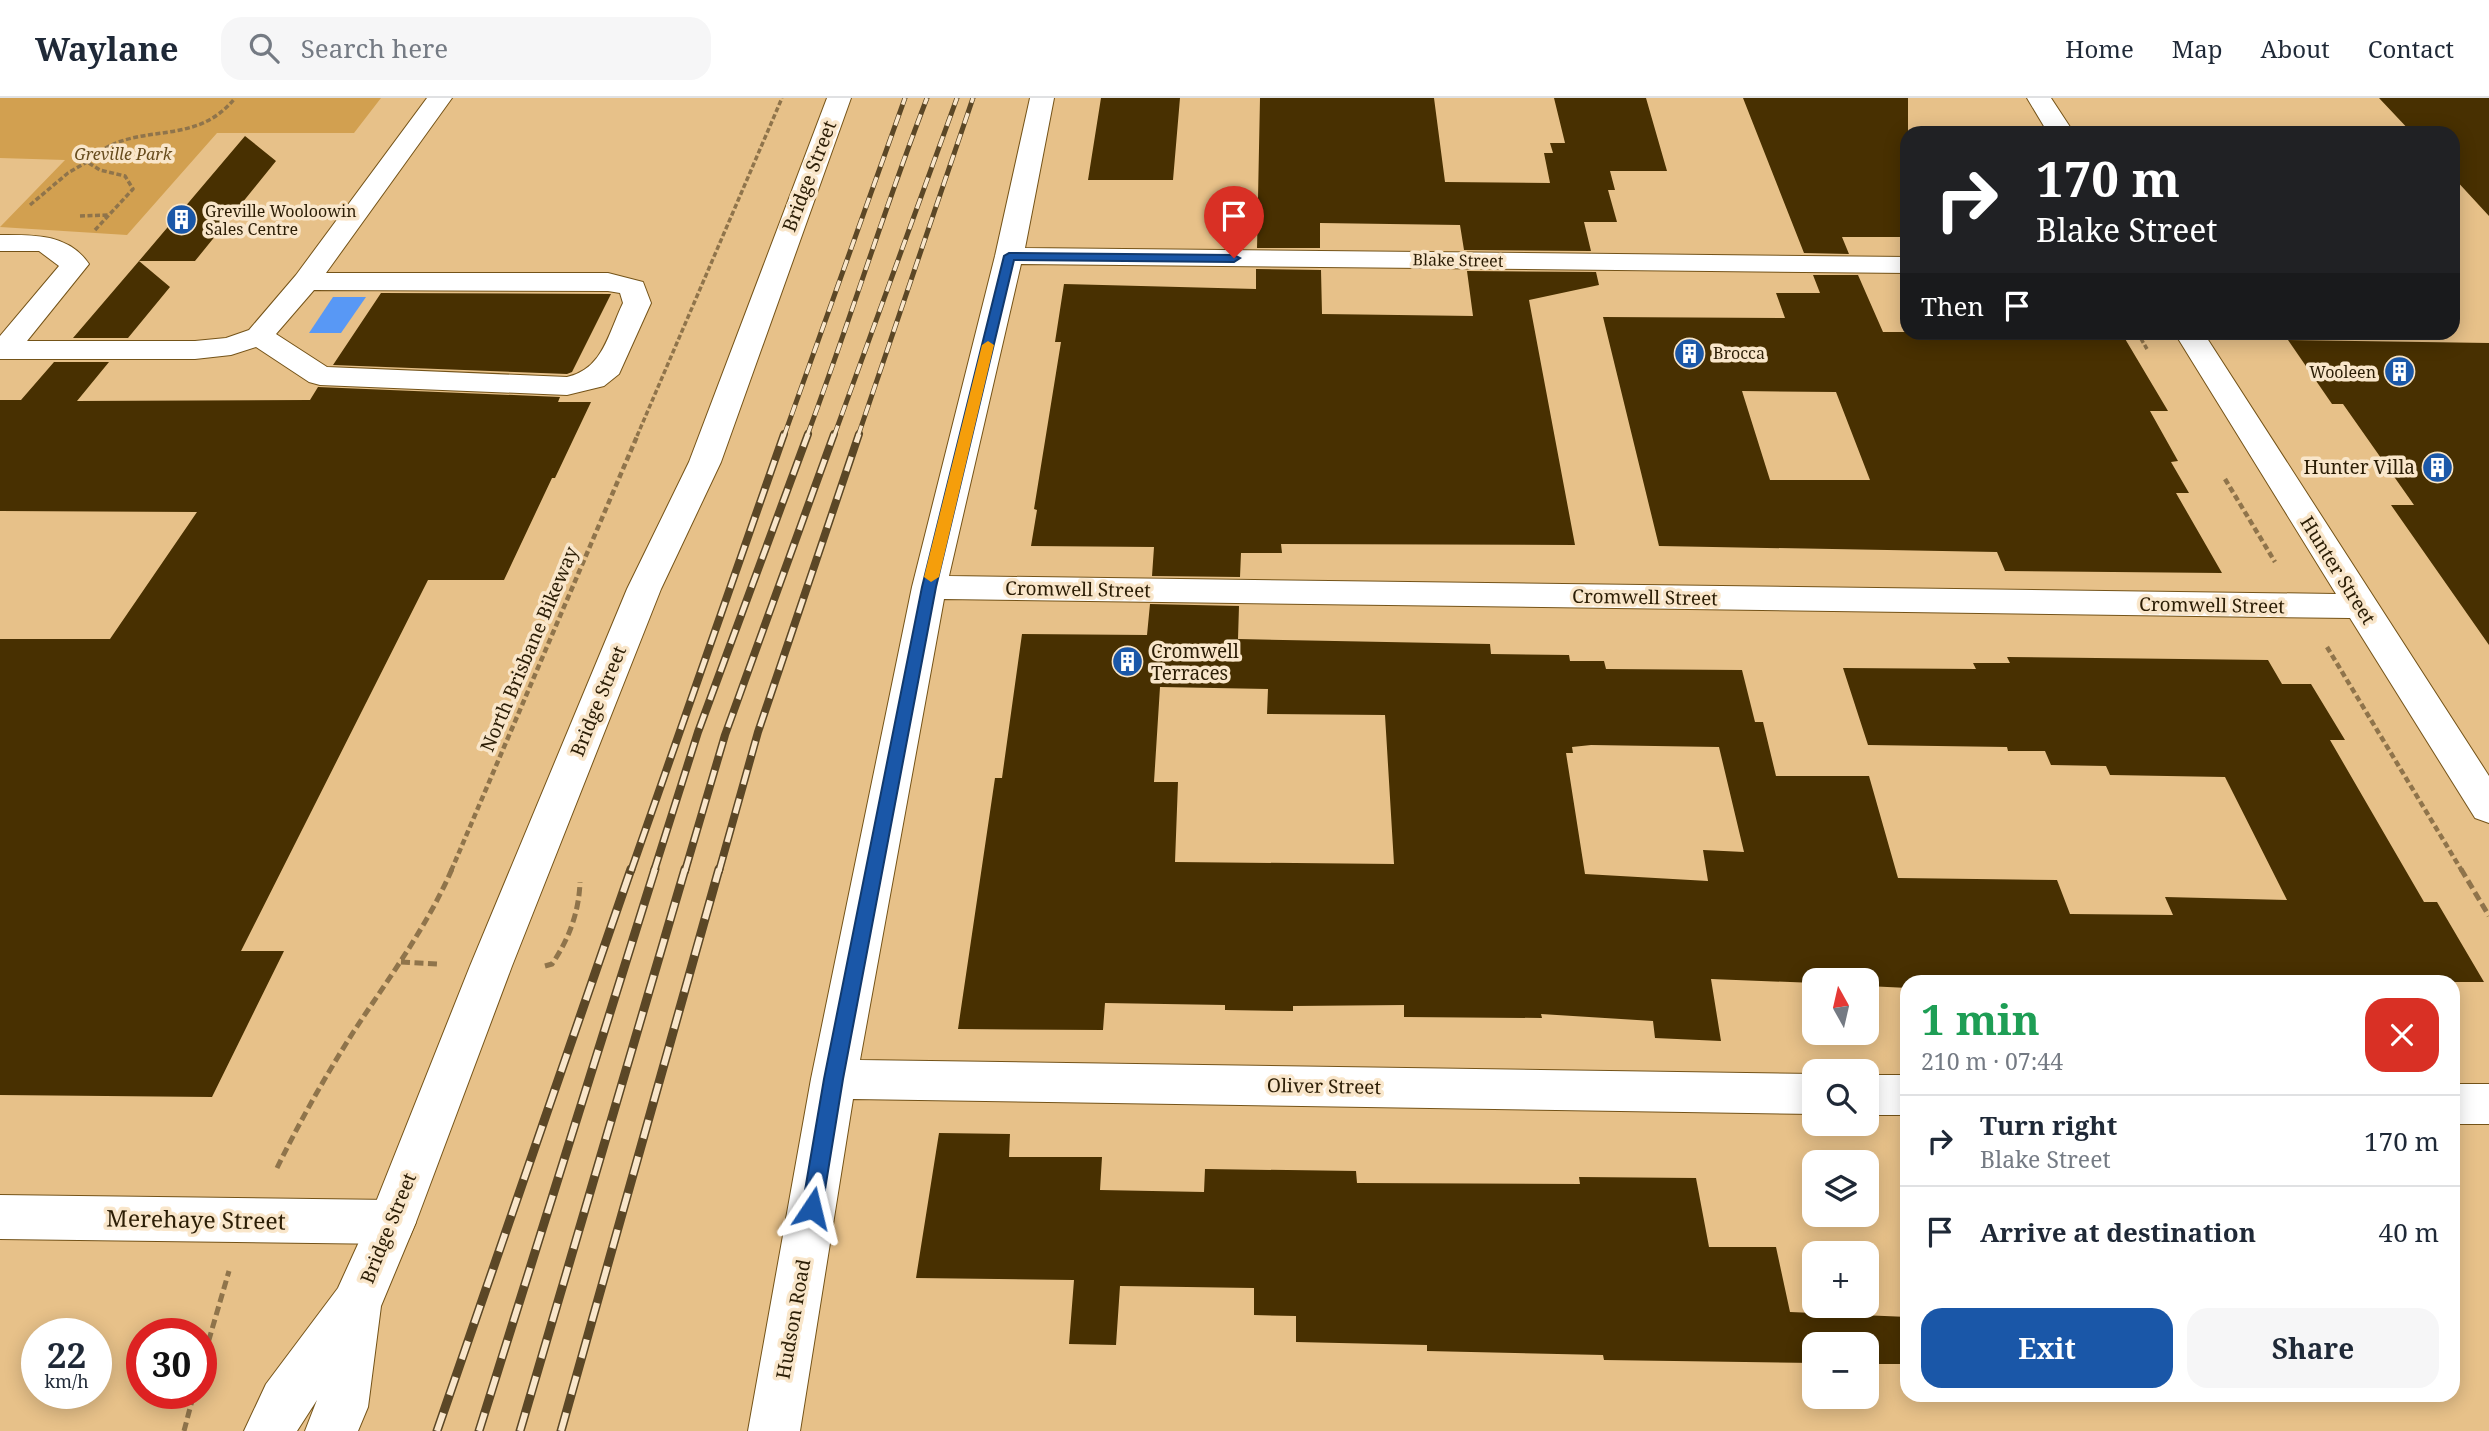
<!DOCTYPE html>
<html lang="en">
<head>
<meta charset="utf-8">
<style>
	:root { --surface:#fff; --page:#f6f6f7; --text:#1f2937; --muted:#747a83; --line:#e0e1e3; --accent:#1a57a8 }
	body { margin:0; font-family:"Noto Serif",serif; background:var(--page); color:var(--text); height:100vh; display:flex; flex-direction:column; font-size:26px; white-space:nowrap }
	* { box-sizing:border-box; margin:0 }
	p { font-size:23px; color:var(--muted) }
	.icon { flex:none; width:38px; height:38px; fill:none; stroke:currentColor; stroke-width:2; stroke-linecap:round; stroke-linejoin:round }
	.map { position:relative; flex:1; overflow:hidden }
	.side { position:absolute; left:1900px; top:877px; width:560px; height:427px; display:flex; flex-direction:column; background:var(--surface); border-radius:21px; box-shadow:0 4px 18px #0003 }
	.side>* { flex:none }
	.top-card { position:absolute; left:1900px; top:28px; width:560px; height:214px; border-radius:21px; box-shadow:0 4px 18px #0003; background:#202124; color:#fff; overflow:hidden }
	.needle { width:46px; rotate:352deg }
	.fabs { position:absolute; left:1802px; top:870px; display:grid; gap:14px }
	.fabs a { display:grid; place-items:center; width:77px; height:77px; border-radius:14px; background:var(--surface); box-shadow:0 4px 18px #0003; font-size:35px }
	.speed { position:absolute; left:21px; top:1220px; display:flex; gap:14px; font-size:35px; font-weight:700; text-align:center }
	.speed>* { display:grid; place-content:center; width:91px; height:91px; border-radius:50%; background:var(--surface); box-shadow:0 4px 18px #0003; line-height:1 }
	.speed small { font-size:18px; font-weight:400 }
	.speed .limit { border:10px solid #d22; background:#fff; color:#111 }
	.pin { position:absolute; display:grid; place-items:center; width:60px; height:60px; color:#fff; margin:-72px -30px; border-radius:50% 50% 50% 0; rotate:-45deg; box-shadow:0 0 7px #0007 }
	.pin .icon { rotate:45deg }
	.me { position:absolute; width:77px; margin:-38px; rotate:10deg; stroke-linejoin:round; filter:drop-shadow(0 0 5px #0008) }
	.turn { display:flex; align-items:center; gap:24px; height:147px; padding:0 21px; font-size:32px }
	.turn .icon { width:91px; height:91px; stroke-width:2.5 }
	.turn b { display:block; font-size:49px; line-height:60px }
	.then { display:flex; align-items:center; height:66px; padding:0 21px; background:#0003; gap:14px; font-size:26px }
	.round { display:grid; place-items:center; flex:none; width:74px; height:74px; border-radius:21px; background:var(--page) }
	.summary { display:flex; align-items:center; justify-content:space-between; height:119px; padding:0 21px }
	h1 { font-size:42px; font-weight:700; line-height:52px; color:#1e9e55 }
	.primary-button { display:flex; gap:14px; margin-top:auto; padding:14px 21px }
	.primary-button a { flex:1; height:80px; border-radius:21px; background:var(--accent); color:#fff; font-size:28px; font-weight:700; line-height:80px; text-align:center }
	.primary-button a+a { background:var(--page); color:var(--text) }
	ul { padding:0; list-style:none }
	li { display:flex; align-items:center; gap:21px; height:91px; padding:0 21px; border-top:2px solid var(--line) }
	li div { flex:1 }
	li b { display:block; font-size:26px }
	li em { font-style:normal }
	header { display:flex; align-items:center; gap:42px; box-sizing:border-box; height:98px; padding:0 35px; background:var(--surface); border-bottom:2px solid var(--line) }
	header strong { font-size:33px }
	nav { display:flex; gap:38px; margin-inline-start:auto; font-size:24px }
	.search { width:490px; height:63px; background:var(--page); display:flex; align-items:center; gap:18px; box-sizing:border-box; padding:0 24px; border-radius:21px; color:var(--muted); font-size:26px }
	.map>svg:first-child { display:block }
	.green { fill:#d2a050 }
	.water { fill:#5898f5 }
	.building { fill:#483001; fill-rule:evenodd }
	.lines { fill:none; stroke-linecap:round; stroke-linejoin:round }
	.minor-casing { stroke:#745318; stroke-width:2 }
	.major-casing { stroke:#745318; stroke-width:2 }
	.path-far2 { stroke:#8f744b; stroke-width:3.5; stroke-dasharray:5 2.5; stroke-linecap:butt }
	.path-far1 { stroke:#8f744b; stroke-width:4.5; stroke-dasharray:6 3.5; stroke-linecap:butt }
	.path { stroke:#8f744b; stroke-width:5; stroke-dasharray:9 4.5; stroke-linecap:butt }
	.minor { fill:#fff; fill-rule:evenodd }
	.major { fill:#fff; fill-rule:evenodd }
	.rail-far2-casing { stroke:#5b4726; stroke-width:5 }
	.rail-far1-casing { stroke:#5b4726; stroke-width:8 }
	.rail-casing { stroke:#5b4726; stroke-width:9 }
	.rail-far2 { stroke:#f9e6ca; stroke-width:3.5; stroke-dasharray:11; stroke-linecap:butt }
	.rail-far1 { stroke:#f9e6ca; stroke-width:5; stroke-dasharray:15; stroke-linecap:butt }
	.rail { stroke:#f9e6ca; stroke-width:6; stroke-dasharray:19; stroke-linecap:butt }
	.route { fill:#1a57a8; stroke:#11396d; stroke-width:2 }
	.slow { fill:#f59e0b }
	.labels { text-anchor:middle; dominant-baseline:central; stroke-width:7; stroke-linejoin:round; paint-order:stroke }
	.far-park-label { font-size:16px; font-style:italic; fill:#664b1c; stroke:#f9e6ca }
	.far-poi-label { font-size:16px; fill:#2b1d05; stroke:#f9e6ca; text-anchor:start }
	.far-street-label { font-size:16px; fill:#2b1d05; stroke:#f9e6ca }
	.street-label { font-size:19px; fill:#2b1d05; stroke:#f9e6ca }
	.poi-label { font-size:19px; fill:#2b1d05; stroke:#f9e6ca; text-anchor:end }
	.near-street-label { font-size:23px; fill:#2b1d05; stroke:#f9e6ca }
</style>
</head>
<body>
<header>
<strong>Waylane</strong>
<div class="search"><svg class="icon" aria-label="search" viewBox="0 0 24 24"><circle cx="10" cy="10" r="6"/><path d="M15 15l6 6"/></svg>Search here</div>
<nav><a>Home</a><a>Map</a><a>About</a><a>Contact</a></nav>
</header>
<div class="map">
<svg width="2489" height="1333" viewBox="0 0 2489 1333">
	<rect width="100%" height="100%" fill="#e7c189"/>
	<path class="green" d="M 0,0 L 381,0 L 354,35 L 217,35 L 127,137 L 0,129 L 65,62 L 0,60 Z"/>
	<path class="water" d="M 333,199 L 366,199 L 341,235 L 309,235 Z"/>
	<path class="building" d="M 1101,0 L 1180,0 L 1173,82 L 1088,82 Z
		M 1260,0 L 1434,0 L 1445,84 L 1550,85 L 1544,55 L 1553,55 L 1550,45 L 1565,45 L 1554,0 L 1646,0 L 1667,73 L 1610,73 L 1615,92 L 1608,92 L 1617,124 L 1584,124 L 1591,153 L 1464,152 L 1460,127 L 1320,125 L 1320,150 L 1257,150 Z
		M 1743,0 L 1908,0 L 1908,139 L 1842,139 L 1849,156 L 1804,155 Z
		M 2379,0 L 2489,0 L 2489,118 L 2454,80 L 2454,35 L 2412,35 Z
		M 245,38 L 276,63 L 195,163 L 139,163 Z
		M 139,163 L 170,189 L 128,240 L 73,240 Z
		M 1256,171 L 1321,172 L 1322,216 L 1473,218 L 1467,173 L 1596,174 L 1599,187 L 1529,202 L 1575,447 L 1281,446 L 1282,455 L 1241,455 L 1240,479 L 1152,478 L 1154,449 L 1031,448 L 1037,412 L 1034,411 L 1061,244 L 1055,244 L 1064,186 L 1256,191 Z
		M 1813,177 L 1858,177 L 1883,234 L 2121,234 L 2168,313 L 2150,313 L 2178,363 L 2171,364 L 2189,395 L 2176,395 L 2222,475 L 2005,473 L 1997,454 L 1659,448 L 1603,219 L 1785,220 L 1776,195 L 1820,195 ZM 1742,293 L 1836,294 L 1870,382 L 1770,382 Z
		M 381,195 L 608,196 L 611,196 L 572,274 L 567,276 L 333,267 Z
		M 2288,242 L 2489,245 L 2489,547 L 2391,407 L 2414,407 L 2343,306 L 2332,306 Z
		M 54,264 L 109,264 L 77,303 L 310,302 L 318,289 L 560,299 L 558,304 L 591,304 L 555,380 L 552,380 L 504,482 L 428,482 L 241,853 L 284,853 L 212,999 L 0,997 L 0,541 L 110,541 L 197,414 L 0,413 L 0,302 L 21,302 Z
		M 1150,506 L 1239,508 L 1238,541 L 1490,546 L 1491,556 L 1569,557 L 1570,563 L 1604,563 L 1606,571 L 1742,572 L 1755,624 L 1763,624 L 1776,678 L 1869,678 L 1898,780 L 2057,782 L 2070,816 L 2173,817 L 2165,799 L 2287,802 L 2225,679 L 2110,677 L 2106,668 L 2051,667 L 2045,653 L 2008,653 L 2007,649 L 1868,647 L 1843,570 L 1976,571 L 1973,565 L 2010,565 L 2007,559 L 2268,562 L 2282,586 L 2311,586 L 2345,642 L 2330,642 L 2370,711 L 2424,804 L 2437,804 L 2484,884 L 1908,884 L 1908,890 L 1867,888 L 1867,882 L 1815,882 L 1815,885 L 1711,881 L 1721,943 L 1655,940 L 1653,923 L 1541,916 L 1542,920 L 1404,919 L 1404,907 L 1293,908 L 1293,913 L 1225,912 L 1225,907 L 1105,905 L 1103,932 L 958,931 L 995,680 L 1002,680 L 1022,536 L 1147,537 ZM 1160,589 L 1268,591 L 1267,616 L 1385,617 L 1394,766 L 1175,764 L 1178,684 L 1154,684 ZM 1591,647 L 1719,649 L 1744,754 L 1703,752 L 1708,783 L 1585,776 L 1566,655 L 1573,655 L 1572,649 Z
		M 939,1035 L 1010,1036 L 1009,1059 L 1102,1059 L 1100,1092 L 1204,1094 L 1205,1071 L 1356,1073 L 1357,1085 L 1580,1086 L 1579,1079 L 1696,1080 L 1709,1149 L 1776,1149 L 1790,1214 L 1908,1219 L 1908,1266 L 1867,1266 L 1867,1246 L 1815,1246 L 1815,1265 L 1604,1262 L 1603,1257 L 1427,1253 L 1427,1247 L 1296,1244 L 1296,1218 L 1254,1217 L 1254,1190 L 1120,1188 L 1116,1247 L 1069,1246 L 1074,1182 L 916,1180 Z"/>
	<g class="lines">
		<defs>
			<path id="minor" d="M 427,0 L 452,0 L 326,175 L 608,175 L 643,184 L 651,205 L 619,276 L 604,288 L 567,297 L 320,287 L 309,284 L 256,249 L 231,257 L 195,261 L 0,261 L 0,238 L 59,168 L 39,153 L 0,153 L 0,137 C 33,137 68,135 89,166 L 27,243 L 195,243 L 226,240 L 249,232 L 296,177 ZM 314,192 L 608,193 L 620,195 L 623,205 C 608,236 603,271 567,279 L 327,269 L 276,236 Z
				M 1030,0 L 1054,0 L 1025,150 L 1908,159 L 1908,175 L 1021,166 L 949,478 L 2336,496 L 2174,234 L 2203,234 L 2489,678 L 2489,725 L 2475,720 L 2350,520 L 944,501 L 860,962 L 1815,976 L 1815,1016 L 853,1001 L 800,1333 L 748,1333 L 811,981 L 912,489 L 995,158 Z
				M 2027,0 L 2051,0 L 2074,35 L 2048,35 Z
				M 1867,977 L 1908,977 L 1908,1017 L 1867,1017 Z
				M 2454,986 L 2489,986 L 2489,1026 L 2454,1026 Z
				M 0,1097 L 392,1102 L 409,1108 L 416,1124 L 409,1140 L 392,1146 L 0,1141 Z"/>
			<path id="major" d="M 827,0 L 851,0 L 721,364 L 661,491 L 512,868 L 416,1124 L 381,1208 L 368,1309 L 358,1333 L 305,1333 L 317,1302 L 297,1333 L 244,1333 L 266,1286 L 338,1190 L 368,1124 L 470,868 L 627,491 L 689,364 Z"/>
		</defs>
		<use href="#minor" class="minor-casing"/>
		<use href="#major" class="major-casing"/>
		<path class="path-far2" d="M 30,107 L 68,75 L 87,64
			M 80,118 L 109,117
			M 95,132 L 133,91 L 125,78 L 100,72 L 87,64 C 132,19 193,53 235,0
			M 2137,234 L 2147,251
			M 637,338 L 782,0"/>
		<path class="path-far1" d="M 2225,381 L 2275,464
			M 2327,549 L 2462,773
			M 451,773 L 638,336"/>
		<path class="path" d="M 2461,771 L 2489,818
			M 401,864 L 438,866
			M 545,868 L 552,866 C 569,841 579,814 580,784
			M 277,1070 C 300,1023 326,977 354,933 C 388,881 427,829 452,771
			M 201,1269 L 229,1173
			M 184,1333 L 194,1295"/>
		<use href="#minor" class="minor"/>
		<use href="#major" class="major"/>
		<defs>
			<path id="rail-far2" d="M 784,338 L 905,0
				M 807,338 C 849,226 884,111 927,0
				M 834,338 L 957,0
				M 858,338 L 973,0"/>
			<path id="rail-far1" d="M 631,773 L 784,336
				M 654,773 L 698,634 L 808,336
				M 685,773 L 725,637 L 834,336
				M 719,773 L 758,634 L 859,336"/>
			<path id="rail" d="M 437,1333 L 631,771
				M 479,1333 L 655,771
				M 520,1333 L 685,771
				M 561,1333 L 719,771"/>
		</defs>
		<use href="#rail-far2" class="rail-far2-casing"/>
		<use href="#rail-far1" class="rail-far1-casing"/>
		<use href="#rail" class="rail-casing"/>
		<use href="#rail-far2" class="rail-far2"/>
		<use href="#rail-far1" class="rail-far1"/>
		<use href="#rail" class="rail"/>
	</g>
	<path class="route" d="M 1009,155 L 1234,157 L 1240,160 L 1234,164 L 1014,162 L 936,489 L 843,981 L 822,1110 L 819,1117 L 812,1119 L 805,1117 L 802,1110 L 824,981 L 922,489 L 1004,158 Z"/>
	<path class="slow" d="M 988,243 L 994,247 L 939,479 L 931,484 L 924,479 L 982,247 Z"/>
	<defs>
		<symbol id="building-disc" viewBox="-11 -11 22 22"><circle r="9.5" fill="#1a57a8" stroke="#f9e6ca"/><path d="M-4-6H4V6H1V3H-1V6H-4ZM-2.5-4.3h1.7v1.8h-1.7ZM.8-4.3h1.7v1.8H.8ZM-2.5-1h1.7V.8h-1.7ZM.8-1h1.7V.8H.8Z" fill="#fff"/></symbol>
	</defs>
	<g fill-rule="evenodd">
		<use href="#building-disc" x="164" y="104" width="35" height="35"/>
		<use href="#building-disc" x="1672" y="238" width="35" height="35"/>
		<use href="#building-disc" x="2382" y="256" width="35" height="35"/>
		<use href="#building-disc" x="2420" y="352" width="35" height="35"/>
		<use href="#building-disc" x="1110" y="546" width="35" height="35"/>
	</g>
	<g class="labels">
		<g class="far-park-label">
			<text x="123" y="56">Greville Park</text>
		</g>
		<g class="far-poi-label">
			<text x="205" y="113">Greville Wooloowin<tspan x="205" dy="18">Sales Centre</tspan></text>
			<text x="1713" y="255">Brocca</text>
			<text x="2376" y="274" text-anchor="end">Wooleen</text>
		</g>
		<g class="far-street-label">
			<text transform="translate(1458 162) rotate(1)">Blake Street</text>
		</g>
		<g class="street-label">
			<text transform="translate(809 78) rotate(-69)">Bridge Street</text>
			<text transform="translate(2338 472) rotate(58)">Hunter Street</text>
			<text transform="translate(1078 491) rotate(1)">Cromwell Street</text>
			<text transform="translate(1645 499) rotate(1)">Cromwell Street</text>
			<text transform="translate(2212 507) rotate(1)">Cromwell Street</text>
			<text transform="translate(529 551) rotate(-67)">North Brisbane Bikeway</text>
			<text transform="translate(598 603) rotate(-68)">Bridge Street</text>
			<text transform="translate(1324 988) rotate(1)">Oliver Street</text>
			<text transform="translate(388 1130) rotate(-68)">Bridge Street</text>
			<text transform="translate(793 1221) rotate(-80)">Hudson Road</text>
		</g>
		<g class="poi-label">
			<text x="2415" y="369">Hunter Villa</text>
			<text x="1151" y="553" text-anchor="start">Cromwell<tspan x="1151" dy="22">Terraces</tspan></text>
		</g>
		<g class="near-street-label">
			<text transform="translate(196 1121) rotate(1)">Merehaye Street</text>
		</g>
	</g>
</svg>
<div class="fabs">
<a><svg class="needle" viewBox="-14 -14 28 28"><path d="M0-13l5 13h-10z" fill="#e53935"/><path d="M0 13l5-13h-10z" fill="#747a83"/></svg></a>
<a><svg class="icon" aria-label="search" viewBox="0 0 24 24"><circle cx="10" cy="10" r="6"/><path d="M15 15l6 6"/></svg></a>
<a><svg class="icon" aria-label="layers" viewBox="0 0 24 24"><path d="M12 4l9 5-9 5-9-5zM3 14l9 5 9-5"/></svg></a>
<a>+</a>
<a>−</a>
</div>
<div class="speed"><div>22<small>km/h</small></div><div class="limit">30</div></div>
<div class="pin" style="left:1234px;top:160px;background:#d93025"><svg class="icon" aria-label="arrive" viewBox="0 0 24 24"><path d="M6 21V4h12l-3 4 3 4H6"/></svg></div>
<svg class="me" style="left:812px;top:1110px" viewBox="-20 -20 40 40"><path d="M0-17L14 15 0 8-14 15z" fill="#1a57a8" stroke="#fff" stroke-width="4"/></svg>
<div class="top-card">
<div class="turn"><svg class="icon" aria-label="right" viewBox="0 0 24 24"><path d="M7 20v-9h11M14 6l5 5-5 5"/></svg><div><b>170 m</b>Blake Street</div></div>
<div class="then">Then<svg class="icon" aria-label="arrive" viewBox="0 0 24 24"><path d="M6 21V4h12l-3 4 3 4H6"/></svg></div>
</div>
<section class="side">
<div class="summary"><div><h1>1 min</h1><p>210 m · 07:44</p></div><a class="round" style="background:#d93025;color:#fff"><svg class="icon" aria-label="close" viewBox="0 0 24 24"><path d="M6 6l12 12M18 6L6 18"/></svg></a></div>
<ul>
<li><svg class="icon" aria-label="right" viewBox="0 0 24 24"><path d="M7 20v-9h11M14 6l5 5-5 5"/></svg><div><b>Turn right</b><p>Blake Street</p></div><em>170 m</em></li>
<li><svg class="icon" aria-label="arrive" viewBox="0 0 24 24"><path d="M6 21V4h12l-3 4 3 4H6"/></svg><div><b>Arrive at destination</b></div><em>40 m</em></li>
</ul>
<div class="primary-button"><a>Exit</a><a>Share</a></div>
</section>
</div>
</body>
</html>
